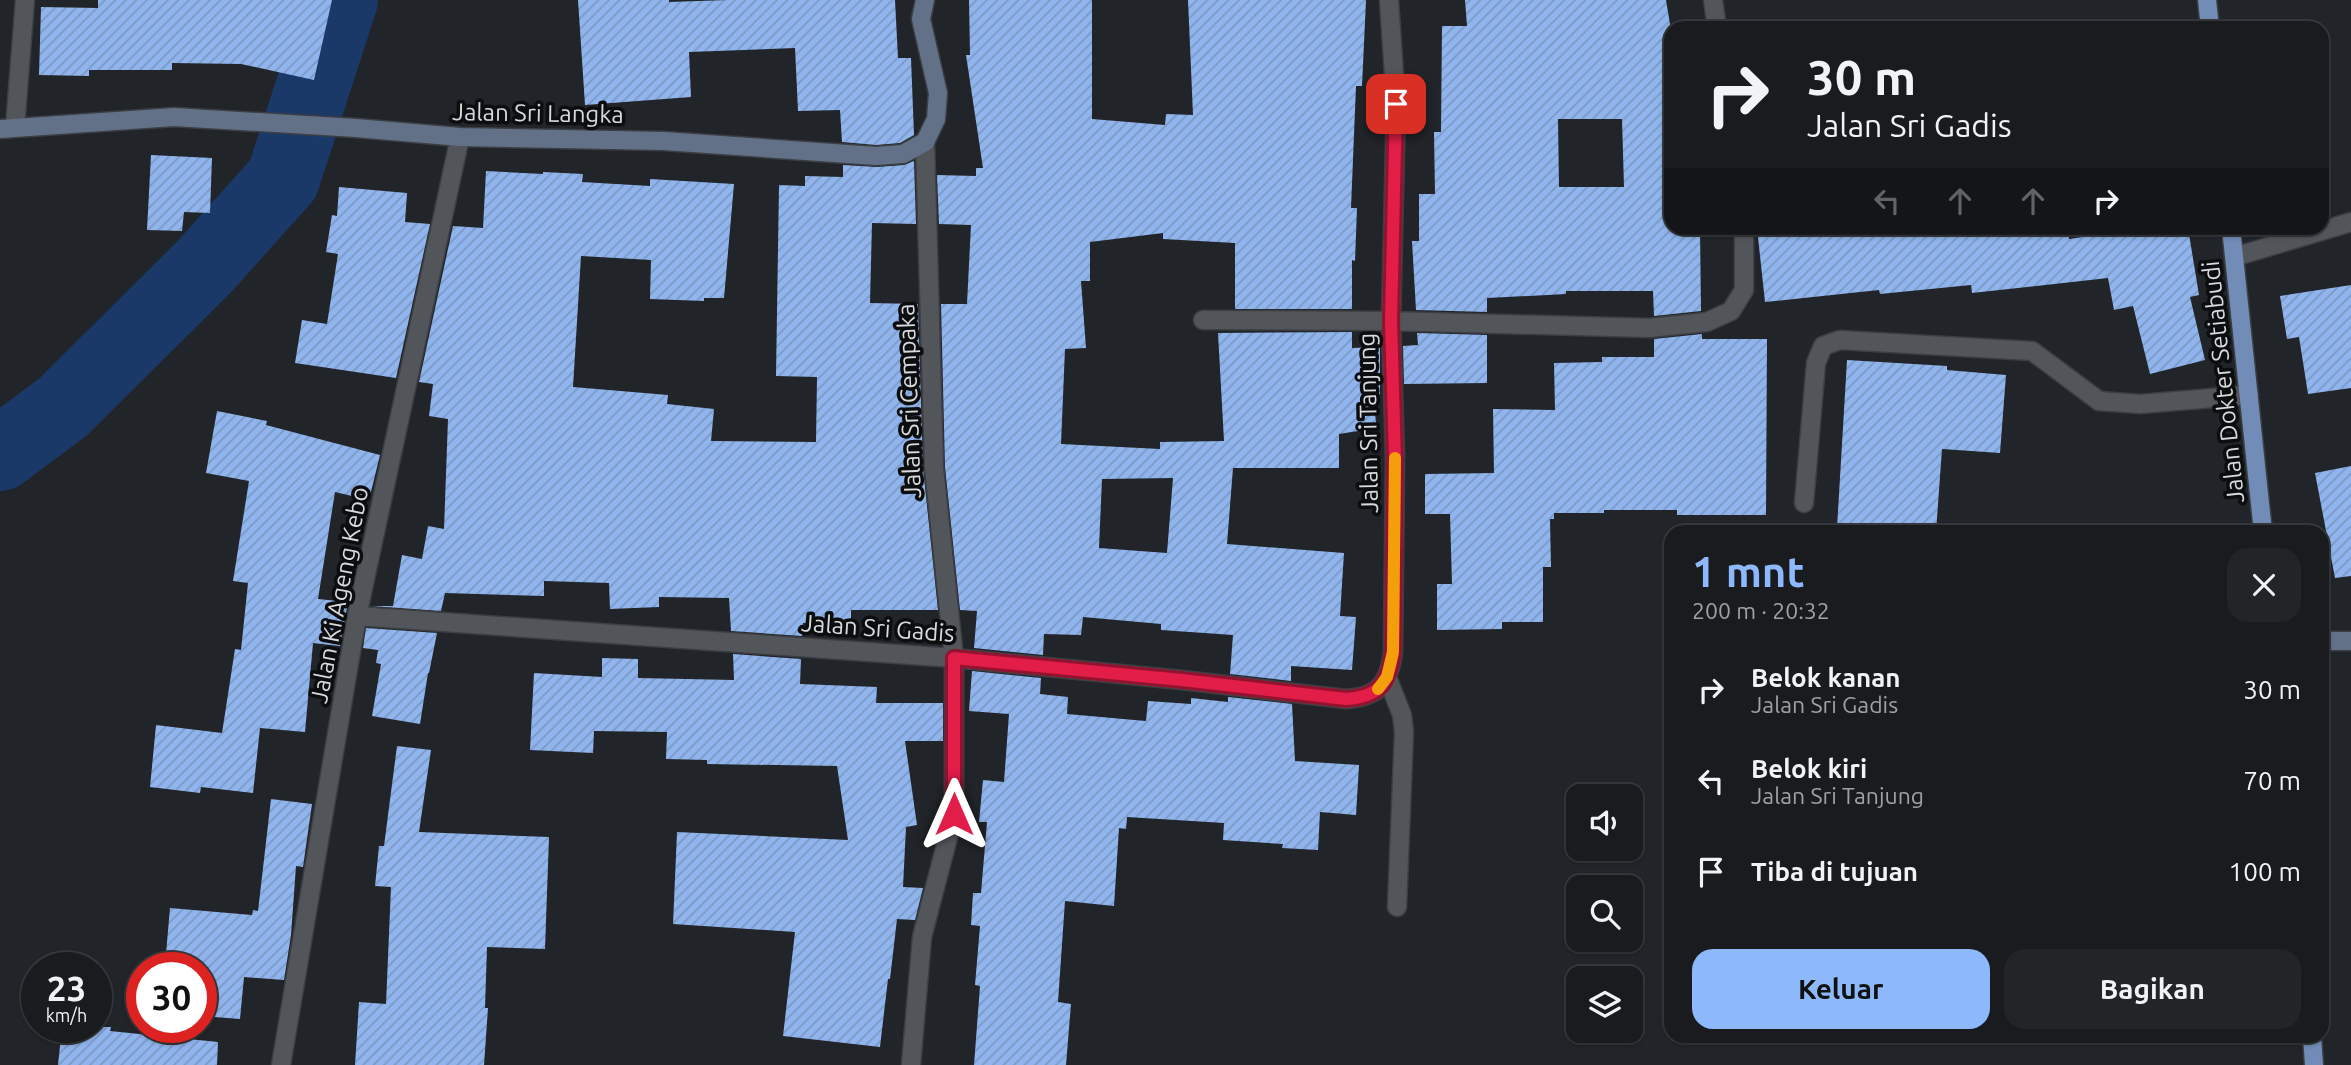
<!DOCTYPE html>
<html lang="id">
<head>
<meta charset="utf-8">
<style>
	:root { --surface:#191b1e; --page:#222427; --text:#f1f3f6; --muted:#9fa1a4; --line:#37393c; --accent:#8db9fc }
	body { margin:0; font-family:Ubuntu,sans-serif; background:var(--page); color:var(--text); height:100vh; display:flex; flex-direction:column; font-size:26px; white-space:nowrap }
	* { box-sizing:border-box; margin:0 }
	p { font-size:23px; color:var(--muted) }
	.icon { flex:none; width:38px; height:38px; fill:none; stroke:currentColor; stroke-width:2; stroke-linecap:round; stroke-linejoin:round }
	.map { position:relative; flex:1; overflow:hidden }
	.sheet { position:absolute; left:1664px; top:525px; width:665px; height:518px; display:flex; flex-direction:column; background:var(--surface); border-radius:21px; box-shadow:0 2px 5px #0004,0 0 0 2px var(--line) }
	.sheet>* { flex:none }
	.top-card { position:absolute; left:1664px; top:21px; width:665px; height:214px; border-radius:21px; box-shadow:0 2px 5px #0004,0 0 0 2px var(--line); background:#191b1e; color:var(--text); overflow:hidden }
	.tools { position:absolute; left:1566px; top:784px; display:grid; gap:14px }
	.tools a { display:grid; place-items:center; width:77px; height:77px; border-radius:14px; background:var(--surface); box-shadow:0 2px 5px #0004,0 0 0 2px var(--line); font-size:35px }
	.speed { position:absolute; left:21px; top:952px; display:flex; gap:14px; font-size:35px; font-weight:700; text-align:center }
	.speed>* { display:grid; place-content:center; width:91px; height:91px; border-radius:50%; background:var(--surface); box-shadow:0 2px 5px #0004,0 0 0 2px var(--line); line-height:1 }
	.speed small { font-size:18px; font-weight:400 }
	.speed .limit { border:10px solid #d22; background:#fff; color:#111 }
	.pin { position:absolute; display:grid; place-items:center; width:60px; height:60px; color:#fff; margin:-30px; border-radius:14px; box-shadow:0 4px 10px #0006 }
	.me { position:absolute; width:77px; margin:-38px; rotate:0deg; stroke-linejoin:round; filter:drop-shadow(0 0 5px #0008) }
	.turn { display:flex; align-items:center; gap:24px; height:147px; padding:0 28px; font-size:32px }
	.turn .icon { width:91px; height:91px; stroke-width:2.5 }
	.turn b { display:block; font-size:49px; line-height:60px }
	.lanes { display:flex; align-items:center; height:66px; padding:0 28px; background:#0003; justify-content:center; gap:35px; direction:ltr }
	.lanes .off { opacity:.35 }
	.round { display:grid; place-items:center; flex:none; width:74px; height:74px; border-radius:21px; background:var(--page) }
	.summary { display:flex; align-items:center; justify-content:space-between; height:119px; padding:0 28px }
	h1 { font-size:42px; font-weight:700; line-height:52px; color:var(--accent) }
	.action { display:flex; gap:14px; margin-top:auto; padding:14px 28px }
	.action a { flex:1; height:80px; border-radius:21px; background:var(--accent); color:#111; font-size:28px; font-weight:700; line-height:80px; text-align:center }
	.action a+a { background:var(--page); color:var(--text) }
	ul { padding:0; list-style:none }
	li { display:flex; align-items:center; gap:21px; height:91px; padding:0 28px }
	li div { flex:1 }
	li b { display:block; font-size:26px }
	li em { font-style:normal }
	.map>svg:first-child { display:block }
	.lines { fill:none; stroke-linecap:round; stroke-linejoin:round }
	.river { stroke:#1a3969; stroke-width:74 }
	.building { fill:url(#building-hatch); fill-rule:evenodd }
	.lane-casing { stroke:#3b3e42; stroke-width:21 }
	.street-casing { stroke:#3b3e42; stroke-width:21 }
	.secondary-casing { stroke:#3b3e42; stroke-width:21 }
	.primary-casing { stroke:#3b3e42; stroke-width:21 }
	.lane { stroke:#52555a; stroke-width:18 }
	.street { stroke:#52555a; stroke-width:18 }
	.secondary { stroke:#627188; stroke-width:18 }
	.primary { stroke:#718cb6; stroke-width:18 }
	.route-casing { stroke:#92132f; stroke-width:18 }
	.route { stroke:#e11d48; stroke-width:12 }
	.slow { stroke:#f59e0b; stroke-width:12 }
	.labels { text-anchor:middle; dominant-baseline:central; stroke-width:7; stroke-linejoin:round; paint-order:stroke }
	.street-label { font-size:24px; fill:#d7d9dc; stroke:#0c0d0f }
</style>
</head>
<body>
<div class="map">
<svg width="2351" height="1065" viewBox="0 0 2351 1065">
	<defs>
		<pattern id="building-hatch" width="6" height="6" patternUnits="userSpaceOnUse" patternTransform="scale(1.75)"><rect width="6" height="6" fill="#90b5ee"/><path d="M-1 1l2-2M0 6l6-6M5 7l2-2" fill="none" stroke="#7c98c3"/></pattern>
	</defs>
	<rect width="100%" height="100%" fill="#212428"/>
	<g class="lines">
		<path class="river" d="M 0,454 L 63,407 L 204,267 L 283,179 L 341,0"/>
	</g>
	<path class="building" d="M 98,0 L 332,0 L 314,80 L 241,64 L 172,63 L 172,70 L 89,70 L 89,76 L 39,75 L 41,7 L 98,8 Z
		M 578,0 L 669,0 L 669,2 L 728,0 L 895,0 L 898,58 L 911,58 L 914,135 L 900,143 L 876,145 L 842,142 L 840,110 L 798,111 L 795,48 L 689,52 L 691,97 L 585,105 Z
		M 969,0 L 1092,0 L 1092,119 L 1165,125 L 1166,114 L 1193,115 L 1188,0 L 1366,0 L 1362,86 L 1356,86 L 1351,208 L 1357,208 L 1355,261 L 1352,260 L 1352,309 L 1235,309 L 1235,243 L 1163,239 L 1163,233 L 1090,242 L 1090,281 L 1081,281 L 1086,348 L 1065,349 L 1061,444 L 1160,449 L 1160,442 L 1224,441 L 1218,333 L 1352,332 L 1352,348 L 1380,347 L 1380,394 L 1372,394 L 1377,428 L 1339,434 L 1339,468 L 1233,468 L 1227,544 L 1344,553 L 1340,616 L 1356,617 L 1352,670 L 1291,666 L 1291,681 L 1230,674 L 1233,635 L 1161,630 L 1161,624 L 1083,617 L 1081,635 L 1044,634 L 1043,655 L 974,648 L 977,611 L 960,610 L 945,467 L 941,304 L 967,304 L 971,225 L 939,224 L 937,175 L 976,176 L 976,168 L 983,168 L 966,55 L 970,55 ZM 1173,478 L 1167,553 L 1099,548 L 1102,479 Z
		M 1465,0 L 1666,0 L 1671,30 L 1671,230 L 1700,229 L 1701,311 L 1654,316 L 1653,291 L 1566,291 L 1566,294 L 1487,298 L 1487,312 L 1416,310 L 1412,241 L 1419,241 L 1419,194 L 1435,194 L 1434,132 L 1441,132 L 1442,26 L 1467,26 ZM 1558,119 L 1622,119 L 1624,187 L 1559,187 Z
		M 151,155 L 212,158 L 210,213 L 184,212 L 182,231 L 147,230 Z
		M 914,161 L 916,224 L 872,223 L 870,303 L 918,304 L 923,468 L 938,610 L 851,610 L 851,624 L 803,623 L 802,636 L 731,631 L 729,598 L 659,597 L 659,607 L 610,609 L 609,583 L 544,581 L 544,596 L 445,593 L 441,611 L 371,606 L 393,606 L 402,555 L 422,559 L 428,526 L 444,529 L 448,419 L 429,416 L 433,384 L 419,382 L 453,226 L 483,228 L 486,171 L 543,174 L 543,172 L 583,174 L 582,182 L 650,186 L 650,179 L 734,184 L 724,298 L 704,298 L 704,301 L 650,299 L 651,260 L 581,256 L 573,387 L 668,395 L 667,404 L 714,409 L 711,441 L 816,442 L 817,377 L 776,376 L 779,185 L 805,186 L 805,176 L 843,177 L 843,165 L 877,167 L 904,165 Z
		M 339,187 L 407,193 L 405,222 L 430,224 L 396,378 L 295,363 L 302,320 L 327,324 L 338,254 L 326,252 L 332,215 L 337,216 Z
		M 1757,228 L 2068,228 L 2069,239 L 2141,228 L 2188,228 L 2199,295 L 2190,297 L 2205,360 L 2150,374 L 2133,306 L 2114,310 L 2108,278 L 1972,293 L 1971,285 L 1880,294 L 1879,290 L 1765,302 Z
		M 2351,285 L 2351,388 L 2308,394 L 2299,337 L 2287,339 L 2280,296 Z
		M 1417,333 L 1487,335 L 1487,383 L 1404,384 L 1403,346 L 1418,345 Z
		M 1702,334 L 1702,339 L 1767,339 L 1766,515 L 1677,515 L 1677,510 L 1604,510 L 1604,513 L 1554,513 L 1554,519 L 1550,519 L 1551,567 L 1543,567 L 1543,622 L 1502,622 L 1502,629 L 1437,630 L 1437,584 L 1452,584 L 1450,514 L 1425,514 L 1425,474 L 1494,473 L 1493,409 L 1555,410 L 1554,363 L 1602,362 L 1602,357 L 1654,357 L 1654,339 Z
		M 1847,360 L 1947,366 L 1947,370 L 2006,375 L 2000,453 L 1942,449 L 1936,532 L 1837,528 Z
		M 217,411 L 267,421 L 266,425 L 380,455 L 369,500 L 335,492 L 318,599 L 348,602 L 340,646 L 313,643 L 305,732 L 260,728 L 253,793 L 201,787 L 200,793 L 150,787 L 156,725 L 222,733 L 235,649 L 241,650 L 248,583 L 233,581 L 249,481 L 206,473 Z
		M 2351,466 L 2351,576 L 2335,578 L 2315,473 Z
		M 366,628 L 437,633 L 429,673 L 428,673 L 420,724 L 372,716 L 381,664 L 376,663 L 378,650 L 363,648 Z
		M 733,654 L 801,659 L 800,684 L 877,687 L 876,703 L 943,703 L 943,741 L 905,741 L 917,825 L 906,827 L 903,887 L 923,888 L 915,920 L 897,919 L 890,979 L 888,979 L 880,1047 L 783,1036 L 795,932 L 673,924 L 677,832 L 848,840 L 837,766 L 707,764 L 707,760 L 666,759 L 667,732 L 594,731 L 593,753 L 530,750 L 534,673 L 602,677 L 602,658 L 638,659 L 638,678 L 734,680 Z
		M 972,671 L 1041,678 L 1040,694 L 1068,697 L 1067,714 L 1146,721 L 1148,701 L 1191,704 L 1191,698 L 1228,702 L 1228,697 L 1292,704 L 1295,761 L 1359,765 L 1356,815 L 1320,812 L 1318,850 L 1282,848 L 1283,844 L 1223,840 L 1224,823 L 1127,817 L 1126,829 L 1119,828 L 1114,906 L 1065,901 L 1058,1002 L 1071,1004 L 1066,1065 L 974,1065 L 980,986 L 975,985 L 980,926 L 971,925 L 973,893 L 981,893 L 987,822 L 979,822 L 983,780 L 1004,782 L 1009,714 L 969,711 Z
		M 397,746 L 431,750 L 419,832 L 549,837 L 545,949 L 487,947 L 485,1008 L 488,1008 L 484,1065 L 355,1065 L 359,1002 L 386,1004 L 391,887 L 375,886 L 379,846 L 384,846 Z
		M 271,799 L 312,804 L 303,867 L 296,866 L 291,935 L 284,980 L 244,977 L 240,1019 L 201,1016 L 201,968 L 165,965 L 170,908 L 252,915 L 253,910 L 258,911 Z
		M 62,1027 L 111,1027 L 110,1031 L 218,1042 L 217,1065 L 58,1065 Z"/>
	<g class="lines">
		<defs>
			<path id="lane" d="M 1804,503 L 1816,363 L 1823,346 L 1840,340 L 2032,351 L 2099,401 L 2140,404 L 2249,395"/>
			<path id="street" d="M 1713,0 L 1717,28
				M 15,127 L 25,0
				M 2234,257 L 2351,222
				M 1203,320 L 1391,321 L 1649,328 L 1707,322 L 1731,311 L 1744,290 L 1744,228
				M 357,616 L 954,658 L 1182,680 L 1346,699 C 1379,697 1389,683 1393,652 L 1395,459 L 1391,321 L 1396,104 L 1389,0
				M 1387,677 L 1402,715 L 1404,732 L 1397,907
				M 281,1065 L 357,616 L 460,137
				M 911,1065 L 922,937 L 954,814 L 954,658 L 934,468 L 925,142"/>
			<path id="secondary" d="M 0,129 L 174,117 L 356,128 L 460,137 L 664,141 L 876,156 L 903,154 L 925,142 L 936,119 L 938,93 L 921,19 L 925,0
				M 2322,641 L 2351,641"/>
			<path id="primary" d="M 2207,0 L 2210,28
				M 2231,228 L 2263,532
				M 2312,1036 L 2314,1065"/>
		</defs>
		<use href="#lane" class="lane-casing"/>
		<use href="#street" class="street-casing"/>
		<use href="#secondary" class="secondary-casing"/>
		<use href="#primary" class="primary-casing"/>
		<use href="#lane" class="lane"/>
		<use href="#street" class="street"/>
		<use href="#secondary" class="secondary"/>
		<use href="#primary" class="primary"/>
	</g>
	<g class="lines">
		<defs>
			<path id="route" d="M 954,814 L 954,658 L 1182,680 L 1346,699 C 1379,697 1389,683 1393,652 L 1395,459 L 1391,321 L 1396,104"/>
		</defs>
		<use href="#route" class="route-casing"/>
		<use href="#route" class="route"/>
		<path class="slow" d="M 1378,689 L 1387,677 L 1393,652 L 1395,458"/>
	</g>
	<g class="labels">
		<g class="street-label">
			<text transform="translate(538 113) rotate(1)">Jalan Sri Langka</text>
			<text transform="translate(2223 382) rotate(-96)">Jalan Dokter Setiabudi</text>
			<text transform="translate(909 401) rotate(-92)">Jalan Sri Cempaka</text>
			<text transform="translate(1368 423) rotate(-91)">Jalan Sri Tanjung</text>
			<text transform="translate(339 595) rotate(-79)">Jalan Ki Ageng Kebo</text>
			<text transform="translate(878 628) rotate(4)">Jalan Sri Gadis</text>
		</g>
	</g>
</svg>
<div class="tools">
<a><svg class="icon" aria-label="sound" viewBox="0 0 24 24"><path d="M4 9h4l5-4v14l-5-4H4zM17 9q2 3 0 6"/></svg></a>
<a><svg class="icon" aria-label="search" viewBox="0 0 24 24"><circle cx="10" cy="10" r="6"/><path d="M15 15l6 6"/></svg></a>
<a><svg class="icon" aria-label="layers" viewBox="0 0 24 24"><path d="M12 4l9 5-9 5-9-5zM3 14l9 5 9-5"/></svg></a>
</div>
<div class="speed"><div>23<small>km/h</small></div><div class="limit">30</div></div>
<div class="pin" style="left:1396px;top:104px;background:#d93025"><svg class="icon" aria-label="arrive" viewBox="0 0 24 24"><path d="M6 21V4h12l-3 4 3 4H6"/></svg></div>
<svg class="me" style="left:954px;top:814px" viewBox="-20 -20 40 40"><path d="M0-17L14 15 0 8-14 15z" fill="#e11d48" stroke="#fff" stroke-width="4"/></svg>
<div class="top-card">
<div class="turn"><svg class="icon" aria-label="right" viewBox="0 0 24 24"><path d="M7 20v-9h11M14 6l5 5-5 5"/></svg><div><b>30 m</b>Jalan Sri Gadis</div></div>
<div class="lanes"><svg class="icon off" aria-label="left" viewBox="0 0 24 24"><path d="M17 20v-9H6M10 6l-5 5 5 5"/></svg><svg class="icon off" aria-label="ahead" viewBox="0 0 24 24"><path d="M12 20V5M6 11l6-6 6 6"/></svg><svg class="icon off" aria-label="ahead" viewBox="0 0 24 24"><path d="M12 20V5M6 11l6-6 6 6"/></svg><svg class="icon" aria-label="right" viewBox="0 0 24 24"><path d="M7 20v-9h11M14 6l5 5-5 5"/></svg></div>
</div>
<section class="sheet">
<div class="summary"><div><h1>1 mnt</h1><p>200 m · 20:32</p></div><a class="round"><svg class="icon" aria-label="close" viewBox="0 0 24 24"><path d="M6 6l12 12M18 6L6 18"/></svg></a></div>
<ul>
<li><svg class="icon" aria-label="right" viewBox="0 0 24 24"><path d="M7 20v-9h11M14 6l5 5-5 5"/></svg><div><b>Belok kanan</b><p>Jalan Sri Gadis</p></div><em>30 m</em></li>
<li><svg class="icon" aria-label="left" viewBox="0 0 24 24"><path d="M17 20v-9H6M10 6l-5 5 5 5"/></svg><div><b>Belok kiri</b><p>Jalan Sri Tanjung</p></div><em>70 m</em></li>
<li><svg class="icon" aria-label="arrive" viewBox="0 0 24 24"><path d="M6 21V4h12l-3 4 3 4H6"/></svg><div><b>Tiba di tujuan</b></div><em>100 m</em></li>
</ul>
<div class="action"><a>Keluar</a><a>Bagikan</a></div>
</section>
</div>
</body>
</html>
